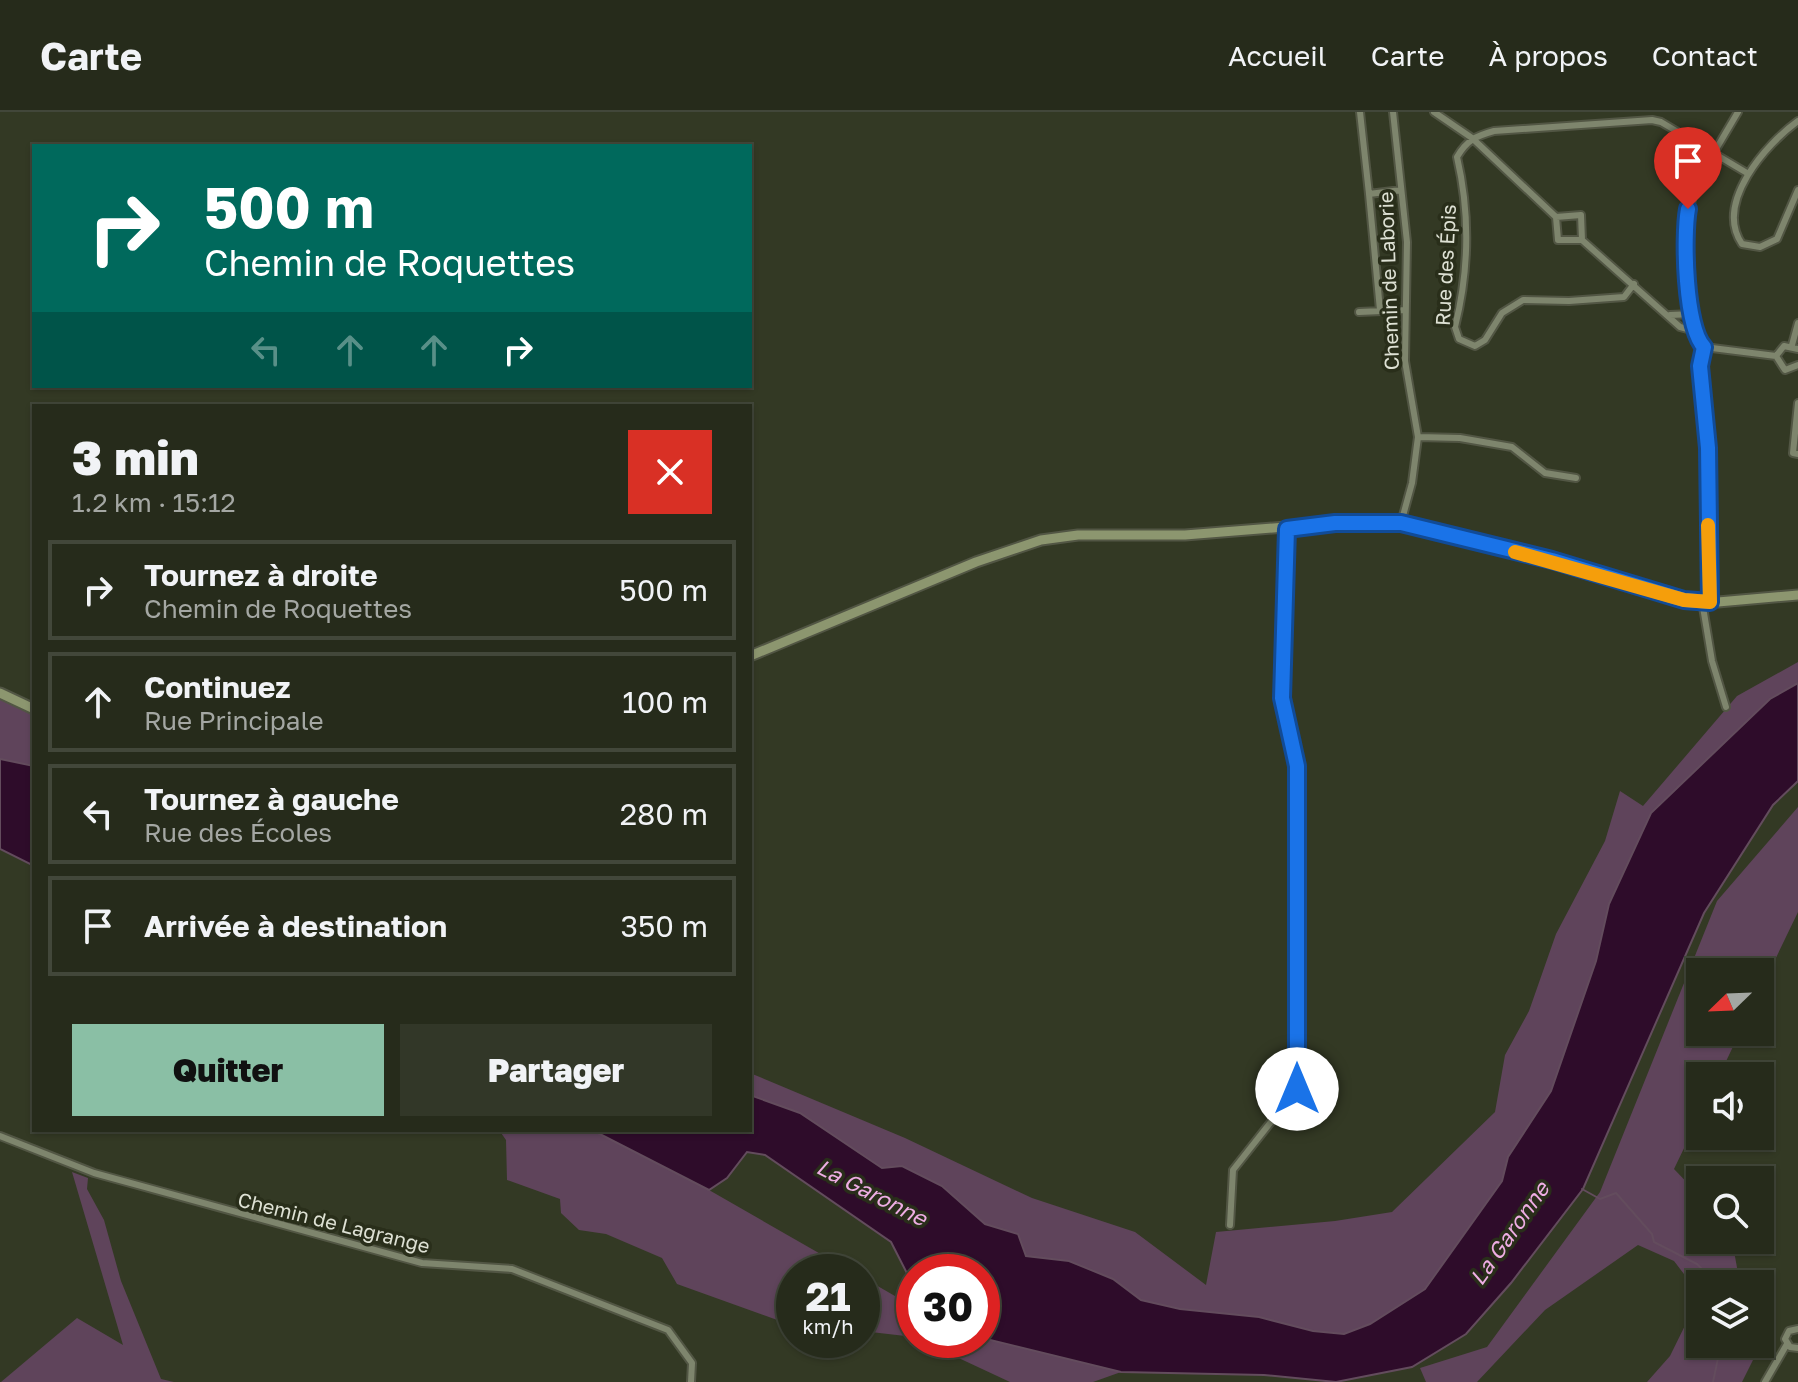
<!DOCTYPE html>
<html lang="fr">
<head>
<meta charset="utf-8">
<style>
	:root { --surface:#262b1b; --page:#323728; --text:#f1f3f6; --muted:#a4a7a3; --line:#42473a; --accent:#8abfa5 }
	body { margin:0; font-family:"Golos Text",sans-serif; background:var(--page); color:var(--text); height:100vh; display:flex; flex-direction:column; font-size:30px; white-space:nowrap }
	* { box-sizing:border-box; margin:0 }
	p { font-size:26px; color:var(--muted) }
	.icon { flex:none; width:44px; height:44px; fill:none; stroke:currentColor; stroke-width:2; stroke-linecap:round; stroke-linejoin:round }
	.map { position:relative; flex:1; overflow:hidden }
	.drawer { position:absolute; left:32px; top:292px; width:720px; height:728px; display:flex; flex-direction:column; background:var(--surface); border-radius:0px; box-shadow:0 2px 6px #0004,0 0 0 2px var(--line) }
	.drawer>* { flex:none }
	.top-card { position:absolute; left:32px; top:32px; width:720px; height:244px; border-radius:0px; box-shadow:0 2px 6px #0004,0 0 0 2px var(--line); background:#00695c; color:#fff; overflow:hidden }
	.needle { width:52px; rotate:247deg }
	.buttons { position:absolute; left:1686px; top:846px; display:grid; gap:16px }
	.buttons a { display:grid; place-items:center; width:88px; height:88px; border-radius:0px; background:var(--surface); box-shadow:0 2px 6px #0004,0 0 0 2px var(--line); font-size:40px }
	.speed { position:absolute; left:776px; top:1142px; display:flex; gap:16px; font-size:40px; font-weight:700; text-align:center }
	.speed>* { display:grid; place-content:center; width:104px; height:104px; border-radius:50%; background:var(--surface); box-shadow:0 2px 6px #0004,0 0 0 2px var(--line); line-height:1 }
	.speed small { font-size:20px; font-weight:400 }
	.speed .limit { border:12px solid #d22; background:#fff; color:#111 }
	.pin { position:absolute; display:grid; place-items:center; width:68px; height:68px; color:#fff; margin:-82px -34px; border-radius:50% 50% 50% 0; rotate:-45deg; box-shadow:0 0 8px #0007 }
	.pin .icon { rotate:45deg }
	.me { position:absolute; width:88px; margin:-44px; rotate:0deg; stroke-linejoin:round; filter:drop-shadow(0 0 6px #0008) }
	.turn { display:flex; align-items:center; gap:28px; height:168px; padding:0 40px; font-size:36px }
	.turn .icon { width:104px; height:104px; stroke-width:2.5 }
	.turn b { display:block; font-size:56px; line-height:68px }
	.lanes { display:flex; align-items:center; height:76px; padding:0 40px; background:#0003; justify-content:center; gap:40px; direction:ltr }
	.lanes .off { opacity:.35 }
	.round { display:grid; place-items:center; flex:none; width:84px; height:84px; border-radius:0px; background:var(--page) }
	.head { display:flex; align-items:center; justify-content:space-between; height:136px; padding:0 40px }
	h1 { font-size:48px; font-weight:800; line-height:60px }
	.cta { display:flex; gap:16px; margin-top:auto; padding:16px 40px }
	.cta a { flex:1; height:92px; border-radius:0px; background:var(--accent); color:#111; font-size:32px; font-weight:800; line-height:92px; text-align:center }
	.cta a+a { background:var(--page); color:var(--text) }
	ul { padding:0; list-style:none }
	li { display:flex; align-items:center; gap:24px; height:100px; margin:0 16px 12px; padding:0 24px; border:4px solid var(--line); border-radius:0px }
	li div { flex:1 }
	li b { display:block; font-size:30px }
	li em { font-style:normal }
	header { display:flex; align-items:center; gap:48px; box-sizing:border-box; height:112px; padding:0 40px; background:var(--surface); border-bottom:2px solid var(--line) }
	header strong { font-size:38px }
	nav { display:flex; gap:44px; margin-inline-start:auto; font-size:28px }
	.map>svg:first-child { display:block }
	.green { fill:#5f445b }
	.water { fill:#2e0c2a; stroke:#634c5d; stroke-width:2 }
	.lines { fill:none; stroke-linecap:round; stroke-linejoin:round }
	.stream { stroke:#634c5d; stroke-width:2 }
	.street-casing { stroke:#525644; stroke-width:10 }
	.secondary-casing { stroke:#525644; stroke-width:13 }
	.street { stroke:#7e856d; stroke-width:6 }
	.secondary { stroke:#8c966f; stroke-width:9 }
	.route-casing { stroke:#114b97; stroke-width:20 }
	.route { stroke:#1a73e8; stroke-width:14 }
	.slow { stroke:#f59e0b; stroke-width:14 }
	.labels { text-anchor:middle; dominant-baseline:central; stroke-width:7; stroke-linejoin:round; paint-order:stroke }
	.street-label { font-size:20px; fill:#dee1d4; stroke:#292e1a }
	.water-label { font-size:22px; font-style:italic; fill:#eeade3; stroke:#292e1a }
</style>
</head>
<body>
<header>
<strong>Carte</strong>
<nav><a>Accueil</a><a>Carte</a><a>À propos</a><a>Contact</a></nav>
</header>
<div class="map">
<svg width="1798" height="1270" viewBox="0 0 1798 1270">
	<rect width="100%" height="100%" fill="#333924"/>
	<path class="green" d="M 1798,550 L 1798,571 L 1770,587 L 1651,701 L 1609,792 L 1596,849 L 1551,979 L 1508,1045 L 1502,1069 L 1425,1177 L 1370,1212 L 1344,1222 L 1313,1219 L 1258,1205 L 1179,1197 L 1141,1188 L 1113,1167 L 1069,1149 L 1025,1144 L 1018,1122 L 985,1112 L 942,1074 L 902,1054 L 882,1056 L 800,1001 L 750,983 L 750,961 L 905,1026 L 1032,1086 L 1135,1120 L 1206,1173 L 1216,1120 L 1335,1109 L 1392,1100 L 1495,1000 L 1505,943 L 1529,899 L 1556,822 L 1605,729 L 1620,679 L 1643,694 L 1737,584 Z
		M 0,581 L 34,597 L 34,654 L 0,647 Z
		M 1798,695 L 1798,800 L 1760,879 L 1760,860 L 1700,860 L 1700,920 L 1740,920 L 1719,964 L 1700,964 L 1700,1003 L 1674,1057 L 1700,1084 L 1700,1128 L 1732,1128 L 1740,1172 L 1700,1172 L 1700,1232 L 1760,1232 L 1760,1219 L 1764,1226 L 1742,1270 L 1647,1270 L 1670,1244 L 1700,1183 L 1674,1149 L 1638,1133 L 1545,1198 L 1477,1270 L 1426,1270 L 1420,1256 L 1487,1235 L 1600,1080 L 1717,789 Z
		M 499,1018 L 592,1018 L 709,1078 L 852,1160 L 794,1160 L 794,1214 L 677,1172 L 662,1146 L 606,1122 L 579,1118 L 561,1101 L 560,1087 L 507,1068 L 506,1028 Z
		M 72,1060 L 88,1066 L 87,1077 L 104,1108 L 121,1169 L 161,1267 L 174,1270 L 1,1270 L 77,1206 L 123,1233 Z
		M 862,1165 L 914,1195 L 914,1225 L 862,1219 Z
		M 982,1226 L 1121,1260 L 1093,1270 L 1010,1270 L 920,1228 Z"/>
	<path class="water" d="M 1798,571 L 1798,669 L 1773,693 L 1704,801 L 1583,1077 L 1511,1171 L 1466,1222 L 1412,1255 L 1336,1270 L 1264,1263 L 1121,1260 L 982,1226 L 982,1160 L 914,1160 L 914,1175 L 891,1130 L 765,1043 L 747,1040 L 727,1066 L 709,1078 L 592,1018 L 750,1018 L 750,983 L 800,1001 L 882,1056 L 902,1054 L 942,1074 L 985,1112 L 1018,1122 L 1026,1144 L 1069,1149 L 1113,1167 L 1141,1188 L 1180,1197 L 1259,1205 L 1313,1219 L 1344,1222 L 1370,1212 L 1425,1177 L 1502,1069 L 1508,1045 L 1551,979 L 1596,849 L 1609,792 L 1651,701 L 1770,587 Z
		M 0,647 L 34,654 L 34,754 L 0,737 Z"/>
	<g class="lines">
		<path class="stream" d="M 1582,1077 L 1600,1087 L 1616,1081 L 1652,1122 L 1654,1130 L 1697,1152 L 1709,1164 L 1718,1164 L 1725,1172
			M 1713,1270 L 1721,1232"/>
		<defs>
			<path id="street" d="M 1360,0 L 1369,82
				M 1393,0 L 1407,130 L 1405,249 L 1418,325 L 1412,371 L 1401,411
				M 1434,0 L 1472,26 L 1556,105 L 1558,128 L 1582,128 L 1680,215 L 1695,219
				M 1798,9 C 1766,32 1714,91 1742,132 L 1760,135 L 1777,127 L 1798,78
				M 1556,105 L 1581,103 L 1582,128
				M 1634,172 L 1624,185 L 1569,189 L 1523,188 L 1502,201 L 1485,228 L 1475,234 L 1459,227 L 1455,215 C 1469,159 1470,101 1457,45 C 1467,28 1476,24 1494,19 L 1652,8 L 1661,10 L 1747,61
				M 1380,198 L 1369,82 L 1401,78
				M 1359,200 L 1404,198
				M 1670,203 L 1693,202
				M 1792,233 L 1798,211
				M 1704,235 L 1776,244
				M 1798,237 L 1784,234 L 1776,244 L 1785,258 L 1798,253
				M 1798,291 L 1793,341 L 1798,342
				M 1418,325 L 1460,326 L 1512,335 L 1545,361 L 1576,366
				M 1702,489 L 1712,549 L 1726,595
				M 1710,490 L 1708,336 L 1700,254 L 1704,235 L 1695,219 L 1684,120 L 1696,71 L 1738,0
				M 0,1024 L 94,1061 L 422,1151 L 512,1157 L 668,1218 L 692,1251 L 691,1270
				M 1230,1113 L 1233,1058 L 1297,977 L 1297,654 L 1282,586 L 1287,417
				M 1798,1217 L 1789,1219 L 1785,1227 L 1790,1235 L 1798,1236
				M 1765,1270 L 1787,1232"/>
			<path id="secondary" d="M 750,544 L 976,450 L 1041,428 L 1078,423 L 1185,423 L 1335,411 L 1401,411 L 1552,448 L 1684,488 L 1718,490 L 1798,483
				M 0,581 L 34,597"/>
		</defs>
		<use href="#street" class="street-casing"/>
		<use href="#secondary" class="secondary-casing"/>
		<use href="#street" class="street"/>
		<use href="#secondary" class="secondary"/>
	</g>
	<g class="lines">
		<defs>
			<path id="route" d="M 1297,977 L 1297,654 L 1282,586 L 1287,417 L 1335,411 L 1401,411 L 1552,448 L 1684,488 L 1710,490 L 1708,336 L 1700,254 L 1704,235 C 1685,216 1683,124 1688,97"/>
		</defs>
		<use href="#route" class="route-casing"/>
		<use href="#route" class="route"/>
		<path class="slow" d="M 1515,440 L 1684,488 L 1710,490 L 1708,413"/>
	</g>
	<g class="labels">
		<g class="street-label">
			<text transform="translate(1445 153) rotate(-87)">Rue des Épis</text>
			<text transform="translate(1388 169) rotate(-92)">Chemin de Laborie</text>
			<text transform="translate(334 1110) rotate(14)">Chemin de Lagrange</text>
		</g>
		<g class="water-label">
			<text transform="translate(872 1080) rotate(27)">La Garonne</text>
			<text transform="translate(1509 1121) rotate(-55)">La Garonne</text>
		</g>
	</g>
</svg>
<div class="buttons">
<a><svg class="needle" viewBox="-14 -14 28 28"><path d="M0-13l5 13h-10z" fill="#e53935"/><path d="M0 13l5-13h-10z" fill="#a4a7a3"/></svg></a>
<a><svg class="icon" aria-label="sound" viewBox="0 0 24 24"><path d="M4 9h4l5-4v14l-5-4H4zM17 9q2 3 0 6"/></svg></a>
<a><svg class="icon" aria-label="search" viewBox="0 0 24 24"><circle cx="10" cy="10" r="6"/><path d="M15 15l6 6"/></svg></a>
<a><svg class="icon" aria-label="layers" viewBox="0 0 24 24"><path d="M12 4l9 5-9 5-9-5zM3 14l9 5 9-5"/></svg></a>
</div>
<div class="speed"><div>21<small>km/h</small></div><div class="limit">30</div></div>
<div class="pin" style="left:1688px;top:97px;background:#d93025"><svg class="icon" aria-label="arrive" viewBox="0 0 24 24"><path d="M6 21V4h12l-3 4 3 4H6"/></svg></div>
<svg class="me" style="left:1297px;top:977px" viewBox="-20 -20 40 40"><circle r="19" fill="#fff"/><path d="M0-13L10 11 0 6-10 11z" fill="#1a73e8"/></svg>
<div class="top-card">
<div class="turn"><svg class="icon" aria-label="right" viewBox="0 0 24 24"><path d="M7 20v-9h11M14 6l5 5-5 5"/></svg><div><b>500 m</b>Chemin de Roquettes</div></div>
<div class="lanes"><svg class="icon off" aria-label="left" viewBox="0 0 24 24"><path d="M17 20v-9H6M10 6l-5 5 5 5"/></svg><svg class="icon off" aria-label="ahead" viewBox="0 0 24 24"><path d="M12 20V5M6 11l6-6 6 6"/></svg><svg class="icon off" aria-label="ahead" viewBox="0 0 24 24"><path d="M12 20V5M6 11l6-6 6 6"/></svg><svg class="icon" aria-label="right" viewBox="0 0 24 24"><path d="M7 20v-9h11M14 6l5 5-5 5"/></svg></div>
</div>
<section class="drawer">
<div class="head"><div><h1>3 min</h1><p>1.2 km · 15:12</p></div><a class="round" style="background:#d93025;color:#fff"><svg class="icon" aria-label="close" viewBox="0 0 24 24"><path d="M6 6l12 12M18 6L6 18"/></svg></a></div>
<ul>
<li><svg class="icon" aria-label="right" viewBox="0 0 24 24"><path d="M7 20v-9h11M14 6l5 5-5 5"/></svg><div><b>Tournez à droite</b><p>Chemin de Roquettes</p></div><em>500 m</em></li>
<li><svg class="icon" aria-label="ahead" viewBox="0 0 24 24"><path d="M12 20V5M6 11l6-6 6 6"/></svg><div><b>Continuez</b><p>Rue Principale</p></div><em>100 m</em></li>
<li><svg class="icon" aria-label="left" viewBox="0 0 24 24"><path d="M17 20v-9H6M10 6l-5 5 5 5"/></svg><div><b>Tournez à gauche</b><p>Rue des Écoles</p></div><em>280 m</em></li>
<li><svg class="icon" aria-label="arrive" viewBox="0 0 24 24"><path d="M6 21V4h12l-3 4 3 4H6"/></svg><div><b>Arrivée à destination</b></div><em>350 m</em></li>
</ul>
<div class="cta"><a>Quitter</a><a>Partager</a></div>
</section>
</div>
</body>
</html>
